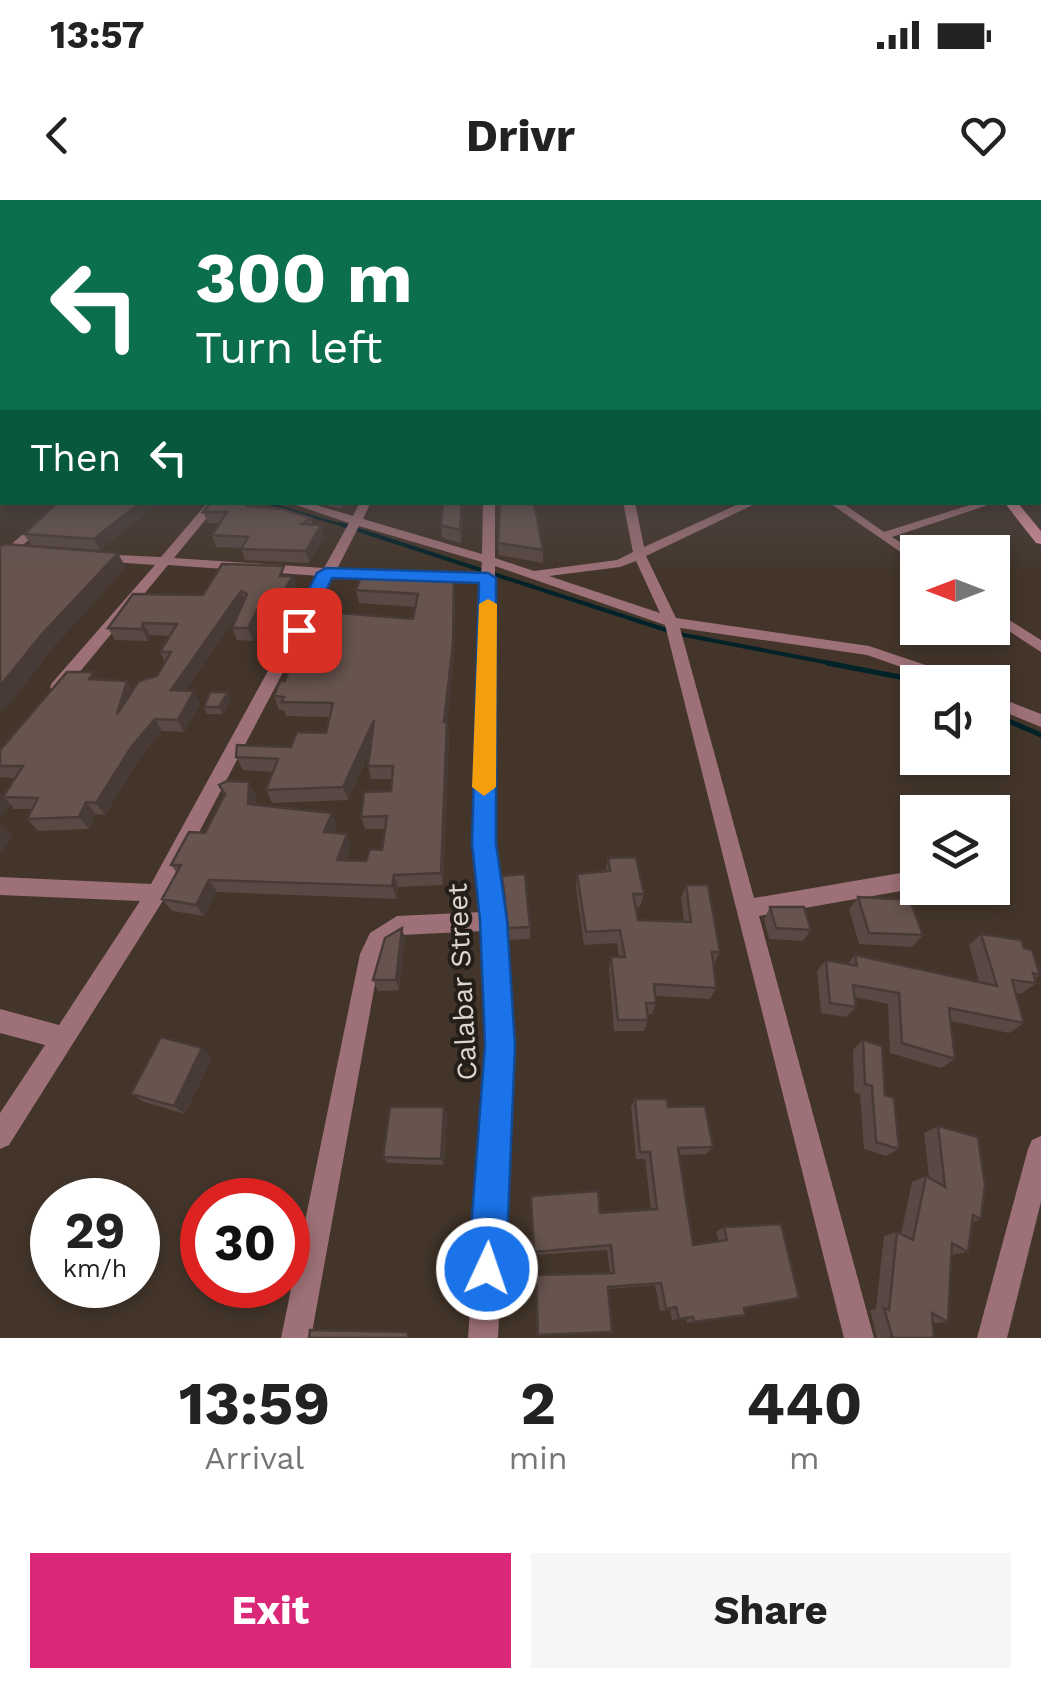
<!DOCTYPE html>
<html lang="en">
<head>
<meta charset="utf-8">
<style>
	:root { --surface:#fff; --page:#f6f6f6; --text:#222; --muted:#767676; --accent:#db2777 }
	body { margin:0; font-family:"Work Sans",sans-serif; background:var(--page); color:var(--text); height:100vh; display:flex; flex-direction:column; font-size:38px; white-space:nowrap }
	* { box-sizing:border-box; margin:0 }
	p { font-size:32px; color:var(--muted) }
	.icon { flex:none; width:55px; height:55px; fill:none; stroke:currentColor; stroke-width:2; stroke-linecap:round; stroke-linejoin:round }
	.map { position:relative; height:1138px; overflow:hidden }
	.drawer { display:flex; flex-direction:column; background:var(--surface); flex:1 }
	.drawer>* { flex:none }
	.guide { position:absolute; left:0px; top:0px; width:1042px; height:305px; box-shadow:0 5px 15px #0003; background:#0b6e4f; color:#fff; overflow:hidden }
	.needle { width:65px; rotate:270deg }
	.buttons { position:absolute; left:900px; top:335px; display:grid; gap:20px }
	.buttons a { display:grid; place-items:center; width:110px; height:110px; border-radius:0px; background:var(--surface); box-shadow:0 5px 15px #0003; font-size:50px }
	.speed { position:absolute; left:30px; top:978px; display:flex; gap:20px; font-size:50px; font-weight:700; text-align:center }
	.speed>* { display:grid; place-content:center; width:130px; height:130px; border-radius:50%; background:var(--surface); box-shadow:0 5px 15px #0003; line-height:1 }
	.speed small { font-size:25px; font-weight:400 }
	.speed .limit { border:15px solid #d22; background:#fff; color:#111 }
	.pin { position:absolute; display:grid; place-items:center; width:85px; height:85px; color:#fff; margin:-42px; border-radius:20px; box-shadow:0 5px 15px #0006 }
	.me { position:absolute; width:110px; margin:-55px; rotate:3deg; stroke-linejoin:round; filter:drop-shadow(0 0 8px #0008) }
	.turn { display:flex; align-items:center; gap:35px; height:210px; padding:0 30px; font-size:45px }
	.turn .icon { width:130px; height:130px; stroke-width:2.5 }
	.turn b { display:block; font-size:70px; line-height:85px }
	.then { display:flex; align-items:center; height:95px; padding:0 30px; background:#0003; gap:20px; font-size:38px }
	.eta { display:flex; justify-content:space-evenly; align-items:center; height:170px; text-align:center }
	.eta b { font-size:60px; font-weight:700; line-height:70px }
	.primary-button { display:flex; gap:20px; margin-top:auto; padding:20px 30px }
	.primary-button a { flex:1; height:115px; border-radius:0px; background:var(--accent); color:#fff; font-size:40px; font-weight:700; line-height:115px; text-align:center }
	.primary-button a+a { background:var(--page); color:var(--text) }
	.status { display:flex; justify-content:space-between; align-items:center; height:70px; padding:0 50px; background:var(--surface); direction:ltr }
	.status svg { height:28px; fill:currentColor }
	header { display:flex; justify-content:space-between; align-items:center; height:130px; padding:0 30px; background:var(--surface); font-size:45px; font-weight:700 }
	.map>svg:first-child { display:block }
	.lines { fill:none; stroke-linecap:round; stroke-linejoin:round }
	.stream-far2 { stroke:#022229; stroke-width:2.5 }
	.stream-far1 { stroke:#022229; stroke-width:4 }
	.stream { stroke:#022229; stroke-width:5 }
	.minor { fill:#9d7177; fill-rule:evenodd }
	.secondary { fill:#d6909a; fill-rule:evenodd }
	.trunk { fill:#f3c4ca; fill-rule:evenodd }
	.wall { fill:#594843 }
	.shaded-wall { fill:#483b37 }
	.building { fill:#67544e; stroke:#483b37; stroke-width:2.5 }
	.route { fill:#1a73e8; stroke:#114b97; stroke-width:2.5 }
	.slow { fill:#f59e0b }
	.labels { text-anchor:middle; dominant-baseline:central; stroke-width:8; stroke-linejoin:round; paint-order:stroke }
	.street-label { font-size:28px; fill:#ddd4ce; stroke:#241e19 }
</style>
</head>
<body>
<div class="status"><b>13:57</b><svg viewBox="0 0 49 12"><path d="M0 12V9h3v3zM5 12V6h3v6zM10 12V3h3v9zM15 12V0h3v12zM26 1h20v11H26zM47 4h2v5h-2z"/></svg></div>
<header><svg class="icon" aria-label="back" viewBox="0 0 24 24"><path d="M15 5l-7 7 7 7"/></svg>Drivr<svg class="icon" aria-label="heart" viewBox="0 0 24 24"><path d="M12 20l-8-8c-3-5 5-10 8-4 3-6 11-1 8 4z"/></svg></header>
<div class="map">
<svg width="1041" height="1138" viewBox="0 0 1041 1138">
	<rect width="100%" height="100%" fill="#43352a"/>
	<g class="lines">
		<path class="stream-far2" d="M 264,302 L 348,327"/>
		<path class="stream-far1" d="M 340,324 L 669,431
			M 679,434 L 840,465"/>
		<path class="stream" d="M 827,463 L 926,482
			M 992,514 L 1041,535"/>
		<path class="minor" d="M 1040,229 L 1041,229 L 1041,235 L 1040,235 Z
			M 1040,285 L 1041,285 L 1041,291 L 1040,291 Z
			M 60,302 L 72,302 L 0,365 L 0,354 Z
			M 208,302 L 220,302 L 174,358 L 324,368 L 349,323 L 287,302 L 306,302 L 353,316 L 360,302 L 371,302 L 363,319 L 482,354 L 483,302 L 495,302 L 495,358 L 534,371 L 617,360 L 633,352 L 623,302 L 635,302 L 644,347 L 743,302 L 759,302 L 646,356 L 676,418 L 869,446 L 964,478 L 966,482 L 944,482 L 867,455 L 680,428 L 754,698 L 918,670 L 918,688 L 759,716 L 874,1138 L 844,1138 L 665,425 L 495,366 L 494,644 L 503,721 L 512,845 L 498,1138 L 468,1138 L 488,845 L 483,731 L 401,735 L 386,747 L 379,762 L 311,1138 L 281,1138 L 360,754 L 370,733 L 397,716 L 482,712 L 474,644 L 481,382 L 433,381 L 426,377 L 433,373 L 481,374 L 482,362 L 359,326 L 337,369 L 382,372 L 389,376 L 382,380 L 333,377 L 164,699 L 9,945 L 0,949 L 0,913 L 45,845 L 0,833 L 0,809 L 59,825 L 140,701 L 0,695 L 0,677 L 151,684 L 320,376 L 168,365 L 64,491 L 52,491 L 50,487 L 52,483 L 155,365 L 99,361 L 93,357 L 95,354 L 161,357 ZM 636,361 L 660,413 L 549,376 L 620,367 Z
			M 828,302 L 841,302 L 884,332 L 979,302 L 997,302 L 892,337 L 918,354 L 918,364 Z
			M 992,409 L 1041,440 L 1041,452 L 992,420 Z
			M 992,495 L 1041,514 L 1041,527 L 992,507 Z
			M 1041,936 L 1041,1002 L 1007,1138 L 977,1138 L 1028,949 L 1032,940 Z"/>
		<path class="secondary" d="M 1004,302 L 1017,302 L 1041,331 L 1041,344 L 1036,343 Z"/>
		<path class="trunk" d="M 2,257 L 2,268 L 0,269 L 0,258 Z"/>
	</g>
	<path class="wall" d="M 58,302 L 160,302 L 100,350 L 31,345 L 24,334 Z
		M 211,302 L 252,302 L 253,307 L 311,318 L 313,325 L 321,325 L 324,337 L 309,363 L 245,360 L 241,348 L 216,347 L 212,335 L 220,323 L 208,323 L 203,312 Z
		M 314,302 L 346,302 L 341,309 Z
		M 443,302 L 464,302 L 461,343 L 445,339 L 442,337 L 441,324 Z
		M 498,343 L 543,350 L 543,363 L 499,355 Z
		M 287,376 L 293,376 L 296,388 L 283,411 L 267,411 L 253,441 L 237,440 L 232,428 L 239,412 L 185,491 L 200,504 L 184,532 L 162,531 L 140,558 L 105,615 L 96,614 L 89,629 L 38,631 L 27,619 L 32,609 L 14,609 L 11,605 L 0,617 L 0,593 L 3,597 L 15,578 L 0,577 L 0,550 L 99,480 L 127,481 L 133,491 L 157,476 L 165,462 L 160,452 L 170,436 L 150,435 L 148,441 L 115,440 L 108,428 L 203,395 Z
		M 455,386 L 454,456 L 447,522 L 449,536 L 443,685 L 398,687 L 396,699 L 217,692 L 204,716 L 172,711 L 162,699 L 177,673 L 171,665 L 205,633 L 224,595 L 219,585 L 256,596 L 255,605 L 337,625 L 333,633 L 347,634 L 351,647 L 346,660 L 366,661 L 382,650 L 385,629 L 365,629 L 361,617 L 391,591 L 392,579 L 371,579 L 368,566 L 370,550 L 348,600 L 272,603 L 266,590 L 273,572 L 243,570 L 236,557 L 291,547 L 326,533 L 330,517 L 286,516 L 284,510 L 279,510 L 274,496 L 306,452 L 332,433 L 413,419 L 415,407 L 359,403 L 356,390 Z
		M 231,499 L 223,514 L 207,514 L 204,507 Z
		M 608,658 L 644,694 L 640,707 L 636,707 L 638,720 L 684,722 L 681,698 L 686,685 L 720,752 L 714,764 L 716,788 L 710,799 L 655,796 L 656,803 L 652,814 L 648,814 L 648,820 L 644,831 L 614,831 L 609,769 L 611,757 L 619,757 L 617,743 L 584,745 L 576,687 L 577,674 L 605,672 Z
		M 502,676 L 530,727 L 530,739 L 508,740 Z
		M 858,697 L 923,735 L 912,747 L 859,744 L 849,709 Z
		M 770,707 L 811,730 L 803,741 L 769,739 L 764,719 Z
		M 402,728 L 405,739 L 399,790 L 378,791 L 373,780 Z
		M 981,734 L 1024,748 L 1040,775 L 1034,779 L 1036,783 L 1021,794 L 1016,793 L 1024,823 L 1009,833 L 950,821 L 955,859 L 941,868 L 890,853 L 888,804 L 854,797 L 856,807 L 846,817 L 821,813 L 817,771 L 826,760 L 848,764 L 855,755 L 979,782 L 969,745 Z
		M 863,840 L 885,895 L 899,949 L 886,956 L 864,949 L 860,894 L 854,892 L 853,850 Z
		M 202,848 L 212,858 L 185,914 L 144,902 L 131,894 Z
		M 635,899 L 668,907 L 713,947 L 706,954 L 679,955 L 693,1045 L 719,1041 L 716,1032 L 724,1027 L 745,1115 L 687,1123 L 686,1118 L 672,1120 L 670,1109 L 660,1111 L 655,1085 L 609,1089 L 608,1133 L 537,1136 L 535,1078 L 610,1073 L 607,1050 L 534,1055 L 531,996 L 600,1013 L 651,1010 L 645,959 L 636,959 L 631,907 Z
		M 444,907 L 447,915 L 444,965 L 388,963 L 383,957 Z
		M 938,926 L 981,1019 L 972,1022 L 968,1052 L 952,1055 L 948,1122 L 933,1123 L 934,1138 L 877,1138 L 870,1110 L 876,1109 L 884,1036 L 897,1032 L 901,1034 L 912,982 L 926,976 L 929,977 L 924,933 Z"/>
	<path class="shaded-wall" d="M 141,302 L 160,302 L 100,350 L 94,339 Z
		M 462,302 L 464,302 L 461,343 L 460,330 Z
		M 321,325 L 324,337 L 309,363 L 306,351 Z
		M 118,353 L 126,368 L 52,449 L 7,508 L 0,511 L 0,486 L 42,434 Z
		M 454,373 L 454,456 L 446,536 L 444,522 Z
		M 293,376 L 296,388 L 283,411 L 279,399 Z
		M 241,391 L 246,403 L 177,503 L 171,490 Z
		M 263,399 L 267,411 L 253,441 L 248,428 Z
		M 143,423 L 150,435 L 148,441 L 142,429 Z
		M 127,481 L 134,493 L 117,514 Z
		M 194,491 L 200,504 L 184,532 L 178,520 Z
		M 228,492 L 231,499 L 223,514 L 219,507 Z
		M 155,519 L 162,531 L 140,558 L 105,615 L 96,603 L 132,546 Z
		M 374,520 L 377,534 L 348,600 L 343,587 Z
		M 447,522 L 449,536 L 443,685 L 441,673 Z
		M 249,582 L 256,596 L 255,617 L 248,604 Z
		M 0,593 L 11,605 L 0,617 Z
		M 86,602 L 96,614 L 89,629 L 79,617 Z
		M 332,613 L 337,625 L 328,644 L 324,632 Z
		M 0,623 L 13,636 L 0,655 Z
		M 347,634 L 351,647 L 341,672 L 337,660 Z
		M 394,675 L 398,687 L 396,699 L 392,686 Z
		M 209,680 L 217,692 L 204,716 L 196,705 Z
		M 402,728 L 405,739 L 399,790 L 396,780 Z
		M 202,848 L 212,858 L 185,914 L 174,906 Z
		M 444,907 L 447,915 L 444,965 L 441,959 Z"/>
	<path class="building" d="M 58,302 L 141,302 L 94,339 L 24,334 Z
		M 211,302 L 250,302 L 247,306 L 282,309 L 311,318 L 302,324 L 321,325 L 306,351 L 241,349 L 248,337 L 212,335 L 227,312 L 203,312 Z
		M 443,302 L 462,302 L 460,330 L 444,326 L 441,324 Z
		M 500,302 L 534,302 L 543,350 L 498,343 Z
		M 5,344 L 118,353 L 42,434 L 0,486 L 0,346 Z
		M 222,364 L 284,366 L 280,376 L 293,376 L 279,399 L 263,399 L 248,428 L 232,428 L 247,394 L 241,391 L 171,490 L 194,491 L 178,520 L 155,519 L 132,546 L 96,603 L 86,602 L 79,617 L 27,619 L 38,598 L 3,597 L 23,566 L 0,566 L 0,550 L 67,472 L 94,472 L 89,479 L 127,481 L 117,514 L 139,481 L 157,476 L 171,452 L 160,452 L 177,424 L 143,423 L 142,429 L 108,428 L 133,394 L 203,395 Z
		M 454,373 L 453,443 L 444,522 L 447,522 L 441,673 L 394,675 L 392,686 L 209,680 L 196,705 L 162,699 L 181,665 L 171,665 L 189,632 L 205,633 L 225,594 L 219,585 L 227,581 L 249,582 L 248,604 L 332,613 L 324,632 L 347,634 L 337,660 L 366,661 L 370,649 L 382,650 L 387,616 L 361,617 L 364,592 L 391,591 L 393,566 L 368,566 L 374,520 L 343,587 L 266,590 L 278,559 L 236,557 L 237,545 L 291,547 L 297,532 L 326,533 L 333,503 L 281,502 L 284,497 L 274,496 L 280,481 L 285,481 L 295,452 L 306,452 L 314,433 L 332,433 L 339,413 L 413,419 L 418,394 L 356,390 L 362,374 Z
		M 210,492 L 228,492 L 219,507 L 204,507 Z
		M 636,657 L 644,694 L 633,694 L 638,720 L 691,722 L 686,685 L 708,685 L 720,752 L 712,752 L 716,788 L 654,784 L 656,803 L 646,803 L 648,820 L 618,820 L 611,757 L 625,757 L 620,730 L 586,732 L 577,674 L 610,671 L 608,658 Z
		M 525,674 L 530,727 L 508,728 L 502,676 Z
		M 858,697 L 910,700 L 923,735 L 869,733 Z
		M 770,707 L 804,707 L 811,730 L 776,728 Z
		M 402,728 L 396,780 L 373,780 L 385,738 Z
		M 981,734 L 1021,740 L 1024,748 L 1032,750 L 1040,775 L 1033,773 L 1036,783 L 1012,780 L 1024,823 L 949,808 L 955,859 L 902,843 L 899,793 L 853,785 L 856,807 L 830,803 L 826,760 L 857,766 L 855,755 L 997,786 Z
		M 161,837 L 202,848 L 174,906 L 131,894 Z
		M 863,840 L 882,846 L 885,895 L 894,898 L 899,949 L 876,942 L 872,886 L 865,884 Z
		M 635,899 L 667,899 L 668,907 L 705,906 L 713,947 L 678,948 L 693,1045 L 727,1040 L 724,1027 L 781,1024 L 799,1098 L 744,1108 L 745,1115 L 694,1122 L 693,1117 L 679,1119 L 676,1107 L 666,1109 L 661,1083 L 608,1087 L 612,1132 L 538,1135 L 536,1075 L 614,1073 L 611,1045 L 534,1052 L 531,996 L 598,991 L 600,1013 L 657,1009 L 650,952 L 640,952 Z
		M 390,907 L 444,907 L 441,959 L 383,957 Z
		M 938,926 L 978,937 L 985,985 L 981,1019 L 973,1015 L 968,1052 L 952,1043 L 948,1122 L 932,1113 L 934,1138 L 890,1138 L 892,1136 L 884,1108 L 889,1110 L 897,1032 L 913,1040 L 926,976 L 945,987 Z
		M 310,1130 L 408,1132 L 408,1138 L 309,1138 Z"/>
	<linearGradient id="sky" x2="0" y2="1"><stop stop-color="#251d17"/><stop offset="0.57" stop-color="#555155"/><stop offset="1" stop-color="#555155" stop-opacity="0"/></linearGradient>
	<rect width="1041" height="376" fill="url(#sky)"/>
	<path class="route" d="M 326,368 L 488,373 L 496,378 L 496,644 L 507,720 L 515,845 L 506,1069 L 500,1082 L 487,1088 L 473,1082 L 468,1069 L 485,845 L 480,720 L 472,644 L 479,383 L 332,378 L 305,434 L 292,434 L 289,430 L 317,373 Z"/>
	<path class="slow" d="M 488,399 L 497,404 L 496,587 L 484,596 L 472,587 L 479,404 Z"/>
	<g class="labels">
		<g class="street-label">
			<text transform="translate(462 782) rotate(-93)">Calabar Street</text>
		</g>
	</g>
</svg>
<div class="buttons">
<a><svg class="needle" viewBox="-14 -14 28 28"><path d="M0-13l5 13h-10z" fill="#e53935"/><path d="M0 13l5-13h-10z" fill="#767676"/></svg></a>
<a><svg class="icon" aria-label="sound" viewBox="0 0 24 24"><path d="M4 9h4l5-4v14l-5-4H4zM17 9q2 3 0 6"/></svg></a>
<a><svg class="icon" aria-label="layers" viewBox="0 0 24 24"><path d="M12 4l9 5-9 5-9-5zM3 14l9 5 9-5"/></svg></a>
</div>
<div class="speed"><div>29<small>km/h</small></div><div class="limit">30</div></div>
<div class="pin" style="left:299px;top:430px;background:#d93025"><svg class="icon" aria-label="arrive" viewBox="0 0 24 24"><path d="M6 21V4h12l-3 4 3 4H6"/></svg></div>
<svg class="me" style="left:487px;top:1069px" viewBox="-20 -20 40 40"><circle r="17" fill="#1a73e8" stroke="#fff" stroke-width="3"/><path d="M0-11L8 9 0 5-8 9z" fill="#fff"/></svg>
<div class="guide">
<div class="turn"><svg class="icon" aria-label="left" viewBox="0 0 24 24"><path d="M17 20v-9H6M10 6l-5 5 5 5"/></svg><div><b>300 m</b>Turn left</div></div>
<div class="then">Then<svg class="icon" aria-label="left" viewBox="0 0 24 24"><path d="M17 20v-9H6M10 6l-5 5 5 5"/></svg></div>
</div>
</div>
<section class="drawer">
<div class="eta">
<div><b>13:59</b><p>Arrival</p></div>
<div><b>2</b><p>min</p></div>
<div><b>440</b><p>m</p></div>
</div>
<div class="primary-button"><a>Exit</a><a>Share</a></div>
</section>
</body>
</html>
